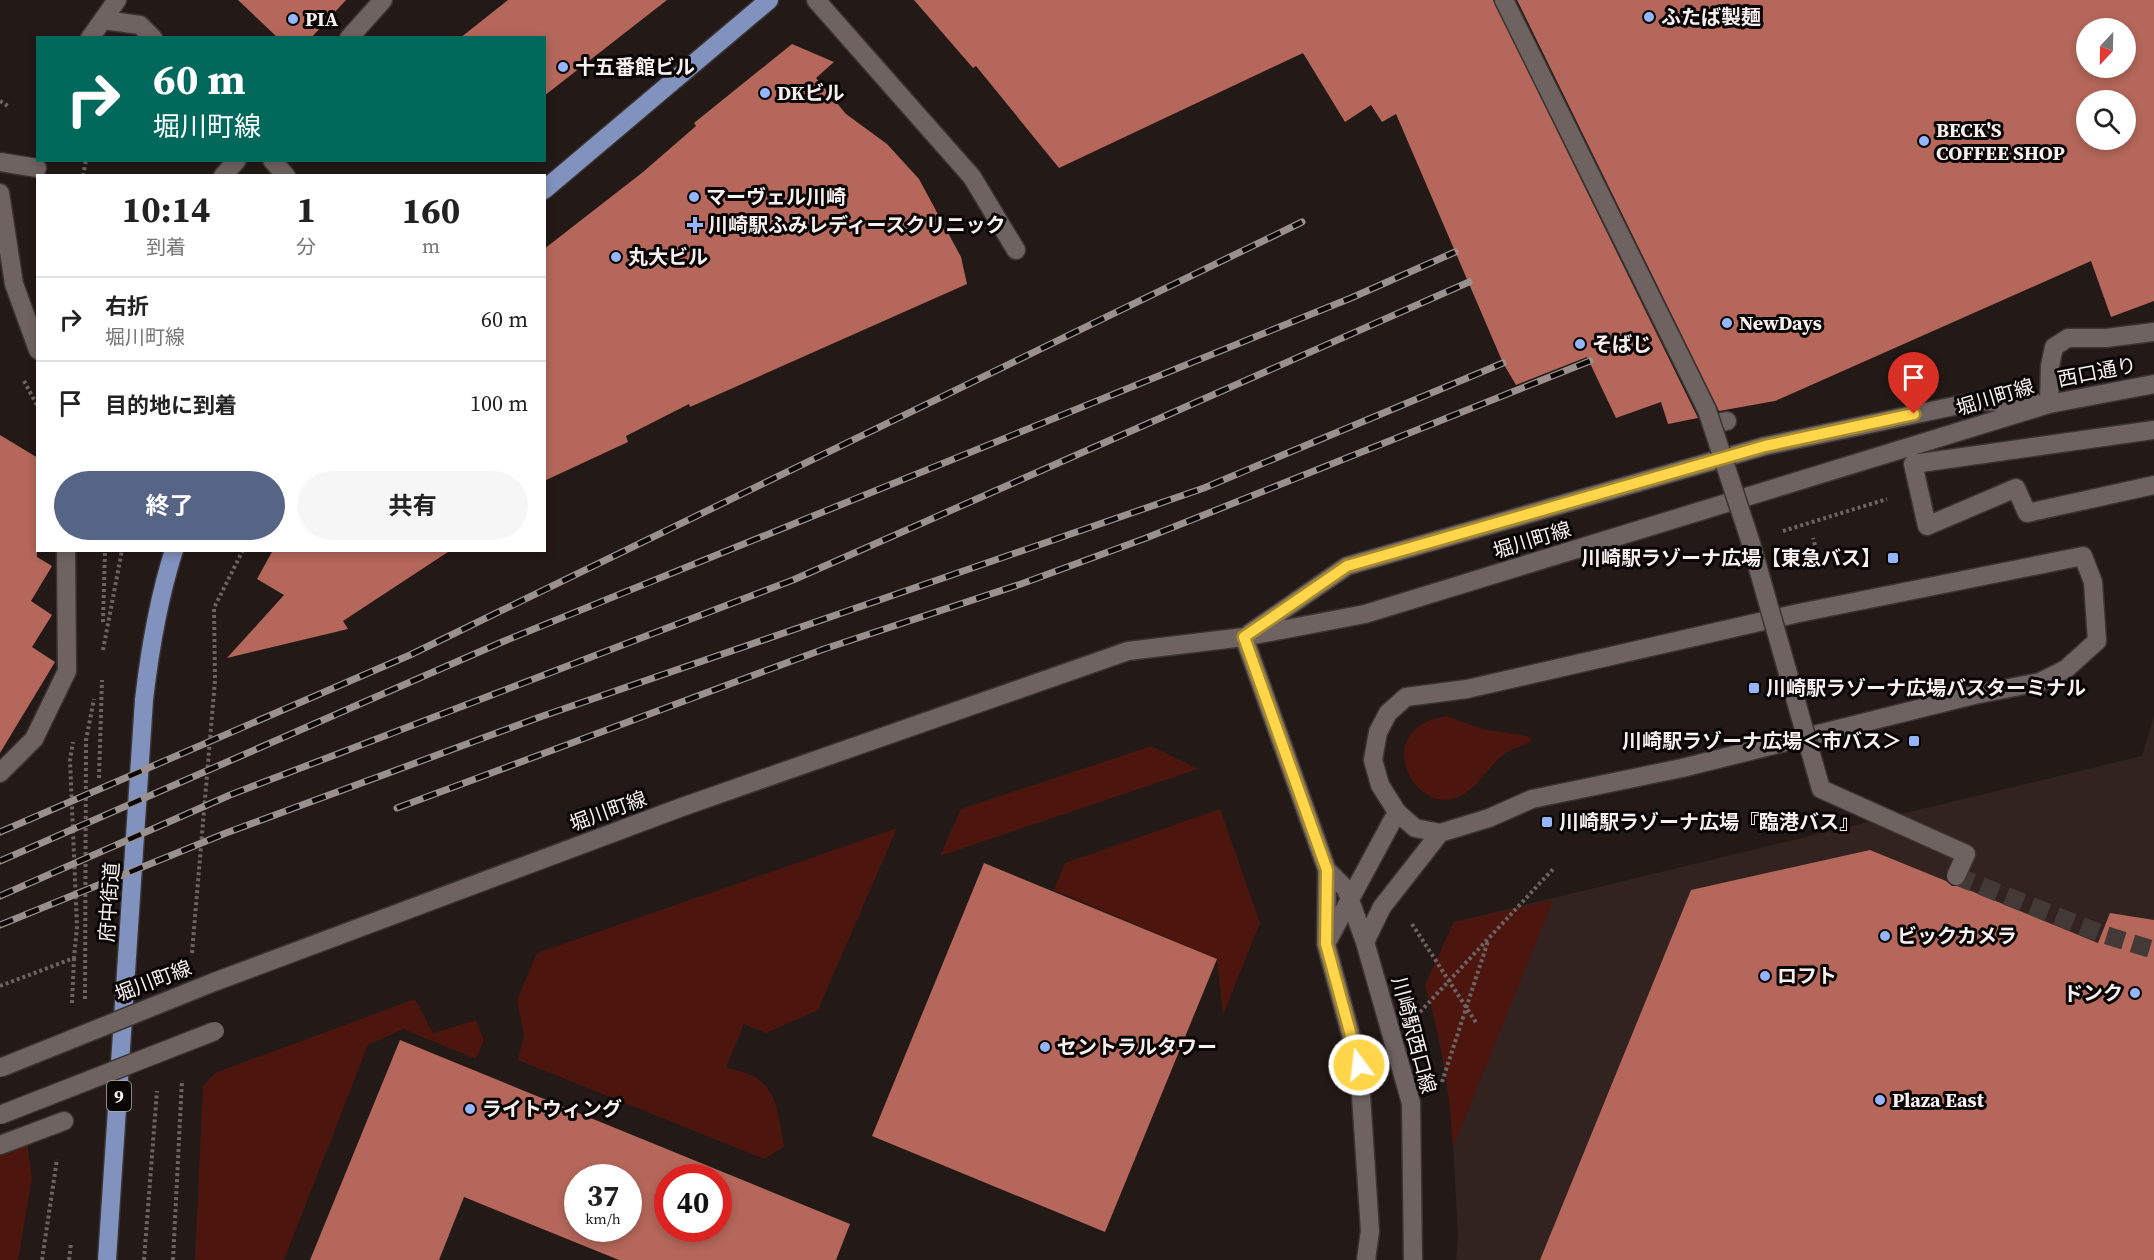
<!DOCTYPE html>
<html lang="ja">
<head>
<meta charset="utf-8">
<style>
	:root { --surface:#fff; --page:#f6f6f6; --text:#222; --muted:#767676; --line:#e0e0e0; --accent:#566585 }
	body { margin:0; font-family:"Source Serif 4","Noto Sans JP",serif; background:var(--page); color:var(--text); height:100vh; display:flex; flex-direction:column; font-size:22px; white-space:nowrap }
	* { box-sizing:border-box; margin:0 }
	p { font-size:20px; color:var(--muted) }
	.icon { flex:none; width:33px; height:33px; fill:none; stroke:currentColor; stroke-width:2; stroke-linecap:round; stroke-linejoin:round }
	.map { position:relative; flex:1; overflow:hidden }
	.panel { position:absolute; left:36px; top:174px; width:510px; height:378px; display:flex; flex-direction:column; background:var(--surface); border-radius:0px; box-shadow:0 3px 9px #0003 }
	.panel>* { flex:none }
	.guide { position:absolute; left:36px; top:36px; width:510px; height:126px; border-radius:0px; box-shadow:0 3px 9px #0003; background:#00695c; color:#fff; overflow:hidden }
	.needle { width:39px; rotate:202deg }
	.buttons { position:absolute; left:2076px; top:18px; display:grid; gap:12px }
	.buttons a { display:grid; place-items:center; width:60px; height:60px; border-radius:50%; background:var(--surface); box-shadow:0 3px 9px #0003; font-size:30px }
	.speed { position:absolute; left:564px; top:1164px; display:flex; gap:12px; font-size:30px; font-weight:700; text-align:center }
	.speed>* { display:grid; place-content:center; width:78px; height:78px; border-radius:50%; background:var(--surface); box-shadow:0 3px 9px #0003; line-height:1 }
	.speed small { font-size:15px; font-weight:400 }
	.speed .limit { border:9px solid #d22; background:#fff; color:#111 }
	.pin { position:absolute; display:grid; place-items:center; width:51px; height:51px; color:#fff; margin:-62px -26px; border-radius:50% 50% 50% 0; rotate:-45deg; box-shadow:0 0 6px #0007 }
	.pin .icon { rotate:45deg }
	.me { position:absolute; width:66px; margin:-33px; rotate:345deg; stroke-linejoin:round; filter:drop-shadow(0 0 4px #0008) }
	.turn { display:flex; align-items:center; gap:21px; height:126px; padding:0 18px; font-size:27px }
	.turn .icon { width:78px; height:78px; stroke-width:2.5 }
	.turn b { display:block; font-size:42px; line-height:51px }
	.eta { display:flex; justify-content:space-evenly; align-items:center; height:102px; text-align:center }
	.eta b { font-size:36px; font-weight:700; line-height:42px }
	.button { display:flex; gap:12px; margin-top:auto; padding:12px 18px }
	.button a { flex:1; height:69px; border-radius:36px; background:var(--accent); color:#fff; font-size:24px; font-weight:700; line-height:69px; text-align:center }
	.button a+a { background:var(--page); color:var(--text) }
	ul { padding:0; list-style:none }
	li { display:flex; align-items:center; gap:18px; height:84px; padding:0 18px; border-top:2px solid var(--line) }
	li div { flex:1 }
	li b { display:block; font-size:22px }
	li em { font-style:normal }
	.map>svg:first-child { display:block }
	.built { fill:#332320 }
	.green { fill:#4c160f }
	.building { fill:#b4675a; fill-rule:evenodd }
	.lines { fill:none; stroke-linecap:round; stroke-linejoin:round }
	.minor-tunnel { stroke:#433937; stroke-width:18; stroke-dasharray:18 9; stroke-linecap:butt }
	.minor-casing { stroke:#3b3433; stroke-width:21 }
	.major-casing { stroke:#3b3433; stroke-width:21 }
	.path { stroke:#6d6462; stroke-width:4; stroke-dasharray:3 3; stroke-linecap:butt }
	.minor { stroke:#6f6361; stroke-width:18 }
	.major { stroke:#8292be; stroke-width:18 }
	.rail-casing { stroke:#9a918f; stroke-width:7 }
	.rail { stroke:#090605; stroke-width:4.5; stroke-dasharray:14; stroke-linecap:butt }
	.minor-bridge-casing { stroke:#3b3433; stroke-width:21; stroke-linecap:butt }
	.minor-bridge { stroke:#6f6361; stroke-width:18 }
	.route-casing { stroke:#a68a30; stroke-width:15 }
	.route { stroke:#ffd54a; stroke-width:10 }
	.poi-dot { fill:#95b6fd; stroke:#090605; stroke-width:2 }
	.labels { text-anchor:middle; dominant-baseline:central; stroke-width:6; stroke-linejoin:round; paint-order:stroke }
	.shield { fill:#090605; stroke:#b0aaa9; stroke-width:1.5 }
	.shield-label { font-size:18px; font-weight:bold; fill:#f8f0ef }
	.poi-label { font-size:20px; font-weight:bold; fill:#f8f0ef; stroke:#090605; text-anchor:start }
	.street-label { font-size:20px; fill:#f8f0ef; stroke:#090605 }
</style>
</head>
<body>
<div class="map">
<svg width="2154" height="1260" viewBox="0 0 2154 1260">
	<rect width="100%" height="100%" fill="#231917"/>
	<path class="built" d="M 2154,716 L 2154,1260 L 1456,1260 L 1458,1236 L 1450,1091 L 1436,1023 L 1425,985 L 1454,922 L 2142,756 Z"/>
	<path class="green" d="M 1447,716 L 1482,729 L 1528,736 L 1532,741 C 1524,745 1515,748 1507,752 C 1488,765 1478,790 1456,798 C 1412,814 1370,727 1447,716 Z
		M 1151,746 L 1198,769 L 940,856 L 961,809 Z
		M 1220,809 L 1260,923 L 1223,1015 L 1217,959 L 1054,890 L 1065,863 Z
		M 897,828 L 818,1010 L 766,1033 L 744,1024 L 726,1067 C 733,1070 741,1071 749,1074 C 778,1085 779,1120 784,1147 L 764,1159 L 518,1060 L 524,1035 L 517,1000 L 537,953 Z
		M 1553,900 L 1453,1148 C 1450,1092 1441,1039 1425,985 L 1454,922 Z
		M 415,999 L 433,1033 L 476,1020 L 484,1040 L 476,1059 L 403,1029 L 368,1045 L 284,1260 L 195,1260 L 203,1086 L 215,1073 Z
		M 27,1142 L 32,1179 L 18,1260 L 0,1260 L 0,1154 Z"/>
	<path class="building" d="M 238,0 L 346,0 L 311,38 L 278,38 Z
		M 508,0 L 667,0 L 544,96 L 544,38 L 460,38 Z
		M 914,0 L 1493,0 L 1698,418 L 1668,424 L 1661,402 L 1616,418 L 1587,357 L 1516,385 L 1503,363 L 1396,114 L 1382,122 L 1371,105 L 1345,122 L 1303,53 L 1059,168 L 976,66 L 973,68 Z
		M 1517,0 L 2154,0 L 2154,301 L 2111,317 L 2091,261 L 1775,401 L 1719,411 ZM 2086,28 L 2126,28 L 2126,68 L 2086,68 ZM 2086,100 L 2126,100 L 2126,140 L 2086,140 Z
		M 792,44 L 834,62 L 816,78 L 846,114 L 887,144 L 919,179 L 961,257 L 967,284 L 690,407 L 689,404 L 626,436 L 628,442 L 544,481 L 544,249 L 643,172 L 696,126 L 694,123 Z
		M 0,435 L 38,458 L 37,557 L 52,566 L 31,601 L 52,615 L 32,647 L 55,662 L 0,753 Z
		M 273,550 L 451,550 L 343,621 L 348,629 L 227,658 L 284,595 L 257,579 Z
		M 1870,850 L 1946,881 L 1952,886 L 1959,886 L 2098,943 L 2110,913 L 2154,920 L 2154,1260 L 1540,1260 L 1691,890 Z
		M 984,863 L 1217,959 L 1105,1232 L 872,1136 Z
		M 400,1040 L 850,1224 L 836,1260 L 619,1260 L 464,1197 L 439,1260 L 310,1260 ZM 578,1178 L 628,1178 L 628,1228 L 578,1228 ZM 668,1178 L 718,1178 L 718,1228 L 668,1228 Z"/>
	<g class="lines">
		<path class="minor-tunnel" d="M 1956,876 L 2102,934 L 2154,950"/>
		<defs>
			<path id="minor" d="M 816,0 L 972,177 L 1016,250
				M 1504,0 L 1707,410
				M 103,20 L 140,25 L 153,38
				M 90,38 L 117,0
				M 349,38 L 383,0
				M 272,160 L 286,176
				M 0,162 L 37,168
				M 223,176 L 237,160
				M 0,193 L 14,284 L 38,350
				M 2049,404 L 2050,366 L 2054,347 L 2068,338 L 2106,338 L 2154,332
				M 1712,424 L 1727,421
				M 2154,430 L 1913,464 L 1927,526 L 2016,488 L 2027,513 L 2154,485
				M 1250,633 L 1347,566 L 1765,446 L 1978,401 L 2035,403
				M 1244,637 L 1327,870 L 1326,944 L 1359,1065 L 1370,1231 L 1366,1260
				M 0,773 L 34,739 L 67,671 L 66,550
				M 1327,870 L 1346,889 L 1365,942 L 1411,1103 L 1413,1260
				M 1327,942 L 1397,812
				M 1365,942 L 1382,907 L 1440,833 L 1489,818 L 1532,799 L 1682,768 L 1974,695 L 2040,682 L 2066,669 L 2097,641 L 2093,582 L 2083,556 L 1799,613 L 1467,689 L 1406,697 L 1388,713 L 1378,732 L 1373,760 L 1380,785 L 1397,812 L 1415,828 L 1440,833
				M 214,982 L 682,807 L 1128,651 L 1244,637 L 1365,614 L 2049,404 L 2154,384
				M 0,1145 L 64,1121"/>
			<path id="major" d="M 544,190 L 769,0
				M 107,1260 L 144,700 C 150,648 158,600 174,550"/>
		</defs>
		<use href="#minor" class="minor-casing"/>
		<use href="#major" class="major-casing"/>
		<path class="path" d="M 0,101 L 8,106
			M 83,176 L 86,160
			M 24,381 L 38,407
			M 1783,531 L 1887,499
			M 1791,556 L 1816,549 L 1813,538
			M 103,622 L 105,550
			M 103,650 L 122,550
			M 99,778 L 102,680
			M 1412,924 L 1477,1024
			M 192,953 L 215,680 L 214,608 L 243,550
			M 0,986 L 74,958 L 77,927 L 70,760 L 73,742
			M 85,999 L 86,740 L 94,699
			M 72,1003 L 74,958
			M 1420,1012 L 1554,868
			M 1442,1082 L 1488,941
			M 42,1260 L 57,1159
			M 69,1260 L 71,1243
			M 144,1260 L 157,1091
			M 173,1260 L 182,1080"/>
		<use href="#minor" class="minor"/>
		<use href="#major" class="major"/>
		<defs>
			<path id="rail" d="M 397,808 L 824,649 L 1021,584 L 1146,538 L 1590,361
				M 0,832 L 410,655 L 1302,222
				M 0,861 L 502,642 L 1351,298 L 1455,252
				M 0,896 L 230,795 L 793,580 L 1469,282
				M 0,925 L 226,833 L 540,717 L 1204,488 L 1503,363"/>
		</defs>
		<use href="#rail" class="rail-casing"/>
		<use href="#rail" class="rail"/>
		<defs>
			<path id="minor-bridge" d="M 1707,410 L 1750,540 L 1821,789 L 1966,854 L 1956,876
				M 0,1068 L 214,982
				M 0,1115 L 215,1031"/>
		</defs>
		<use href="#minor-bridge" class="minor-bridge-casing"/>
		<use href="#minor-bridge" class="minor-bridge"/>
	</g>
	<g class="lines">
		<defs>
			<path id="route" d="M 1359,1065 L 1326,944 L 1327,870 L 1244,637 L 1347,566 L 1765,446 L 1914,414"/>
		</defs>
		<use href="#route" class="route-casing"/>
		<use href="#route" class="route"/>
	</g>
	<g class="poi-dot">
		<circle cx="1649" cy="17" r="6"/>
		<circle cx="293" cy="19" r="6"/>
		<circle cx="563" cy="67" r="6"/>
		<circle cx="765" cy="93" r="6"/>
		<circle cx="1924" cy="141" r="6"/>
		<circle cx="694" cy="197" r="6"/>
		<path d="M692 216h6v6h6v6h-6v6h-6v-6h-6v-6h6z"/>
		<circle cx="616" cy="257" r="6"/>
		<circle cx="1727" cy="323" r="6"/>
		<circle cx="1580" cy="344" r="6"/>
		<rect x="1887" y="552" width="12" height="12" rx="3"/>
		<rect x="1748" y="682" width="12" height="12" rx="3"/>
		<rect x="1908" y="735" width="12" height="12" rx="3"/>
		<rect x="1541" y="816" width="12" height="12" rx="3"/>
		<circle cx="1885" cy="936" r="6"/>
		<circle cx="1765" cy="976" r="6"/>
		<circle cx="2135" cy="993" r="6"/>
		<circle cx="1045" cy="1047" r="6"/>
		<circle cx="1880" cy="1100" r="6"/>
		<circle cx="470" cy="1109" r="6"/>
	</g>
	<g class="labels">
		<rect class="shield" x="107" y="1081" width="24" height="30" rx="4.5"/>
		<g class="shield-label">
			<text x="119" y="1096">9</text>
		</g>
		<g class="poi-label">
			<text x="1661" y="17">ふたば製麺</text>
			<text x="305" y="19">PIA</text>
			<text x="575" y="67">十五番館ビル</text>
			<text x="777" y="93">DKビル</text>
			<text x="1936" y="130">BECK'S<tspan x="1936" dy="23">COFFEE SHOP</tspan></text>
			<text x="706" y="197">マーヴェル川崎</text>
			<text x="708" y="225">川崎駅ふみレディースクリニック</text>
			<text x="628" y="257">丸大ビル</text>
			<text x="1739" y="323">NewDays</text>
			<text x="1592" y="344">そばじ</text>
			<text x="1881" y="558" text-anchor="end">川崎駅ラゾーナ広場【東急バス】</text>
			<text x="1766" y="688">川崎駅ラゾーナ広場バスターミナル</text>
			<text x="1902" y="741" text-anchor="end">川崎駅ラゾーナ広場＜市バス＞</text>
			<text x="1559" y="822">川崎駅ラゾーナ広場『臨港バス』</text>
			<text x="1897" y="936">ビックカメラ</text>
			<text x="1777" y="976">ロフト</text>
			<text x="2123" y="993" text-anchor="end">ドンク</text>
			<text x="1057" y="1047">セントラルタワー</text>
			<text x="1892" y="1100">Plaza East</text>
			<text x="482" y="1109">ライトウィング</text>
		</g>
		<g class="street-label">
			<text transform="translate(2097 372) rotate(-11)">西口通り</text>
			<text transform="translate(1995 397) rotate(-17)">堀川町線</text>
			<text transform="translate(1532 540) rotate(-17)">堀川町線</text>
			<text transform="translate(608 811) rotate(-20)">堀川町線</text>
			<text transform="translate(109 902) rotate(-86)">府中街道</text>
			<text transform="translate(153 981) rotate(-21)">堀川町線</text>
			<text transform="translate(1414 1035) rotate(75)">川崎駅西口線</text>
		</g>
	</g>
</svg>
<div class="buttons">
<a><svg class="needle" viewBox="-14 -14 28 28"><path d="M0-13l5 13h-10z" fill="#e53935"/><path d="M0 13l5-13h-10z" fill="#767676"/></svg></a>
<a><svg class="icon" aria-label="search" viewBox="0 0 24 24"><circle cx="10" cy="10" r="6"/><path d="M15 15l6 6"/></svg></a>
</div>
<div class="speed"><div>37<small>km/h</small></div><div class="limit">40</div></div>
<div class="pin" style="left:1914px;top:414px;background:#d93025"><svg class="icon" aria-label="arrive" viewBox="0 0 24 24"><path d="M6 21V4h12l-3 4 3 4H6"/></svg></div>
<svg class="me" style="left:1359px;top:1065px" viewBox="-20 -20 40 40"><circle r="17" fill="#ffd54a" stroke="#fff" stroke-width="3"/><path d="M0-11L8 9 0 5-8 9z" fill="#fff"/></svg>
<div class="guide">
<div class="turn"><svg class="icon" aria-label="right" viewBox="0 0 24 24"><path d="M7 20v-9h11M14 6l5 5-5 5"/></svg><div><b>60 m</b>堀川町線</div></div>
</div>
<section class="panel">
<div class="eta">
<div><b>10:14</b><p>到着</p></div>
<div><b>1</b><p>分</p></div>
<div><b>160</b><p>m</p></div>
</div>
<ul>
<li><svg class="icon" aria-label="right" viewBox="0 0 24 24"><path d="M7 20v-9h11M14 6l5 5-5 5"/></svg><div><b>右折</b><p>堀川町線</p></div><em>60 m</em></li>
<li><svg class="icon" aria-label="arrive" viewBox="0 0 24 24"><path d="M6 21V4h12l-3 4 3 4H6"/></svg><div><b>目的地に到着</b></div><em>100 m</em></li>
</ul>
<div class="button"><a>終了</a><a>共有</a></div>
</section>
</div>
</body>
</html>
